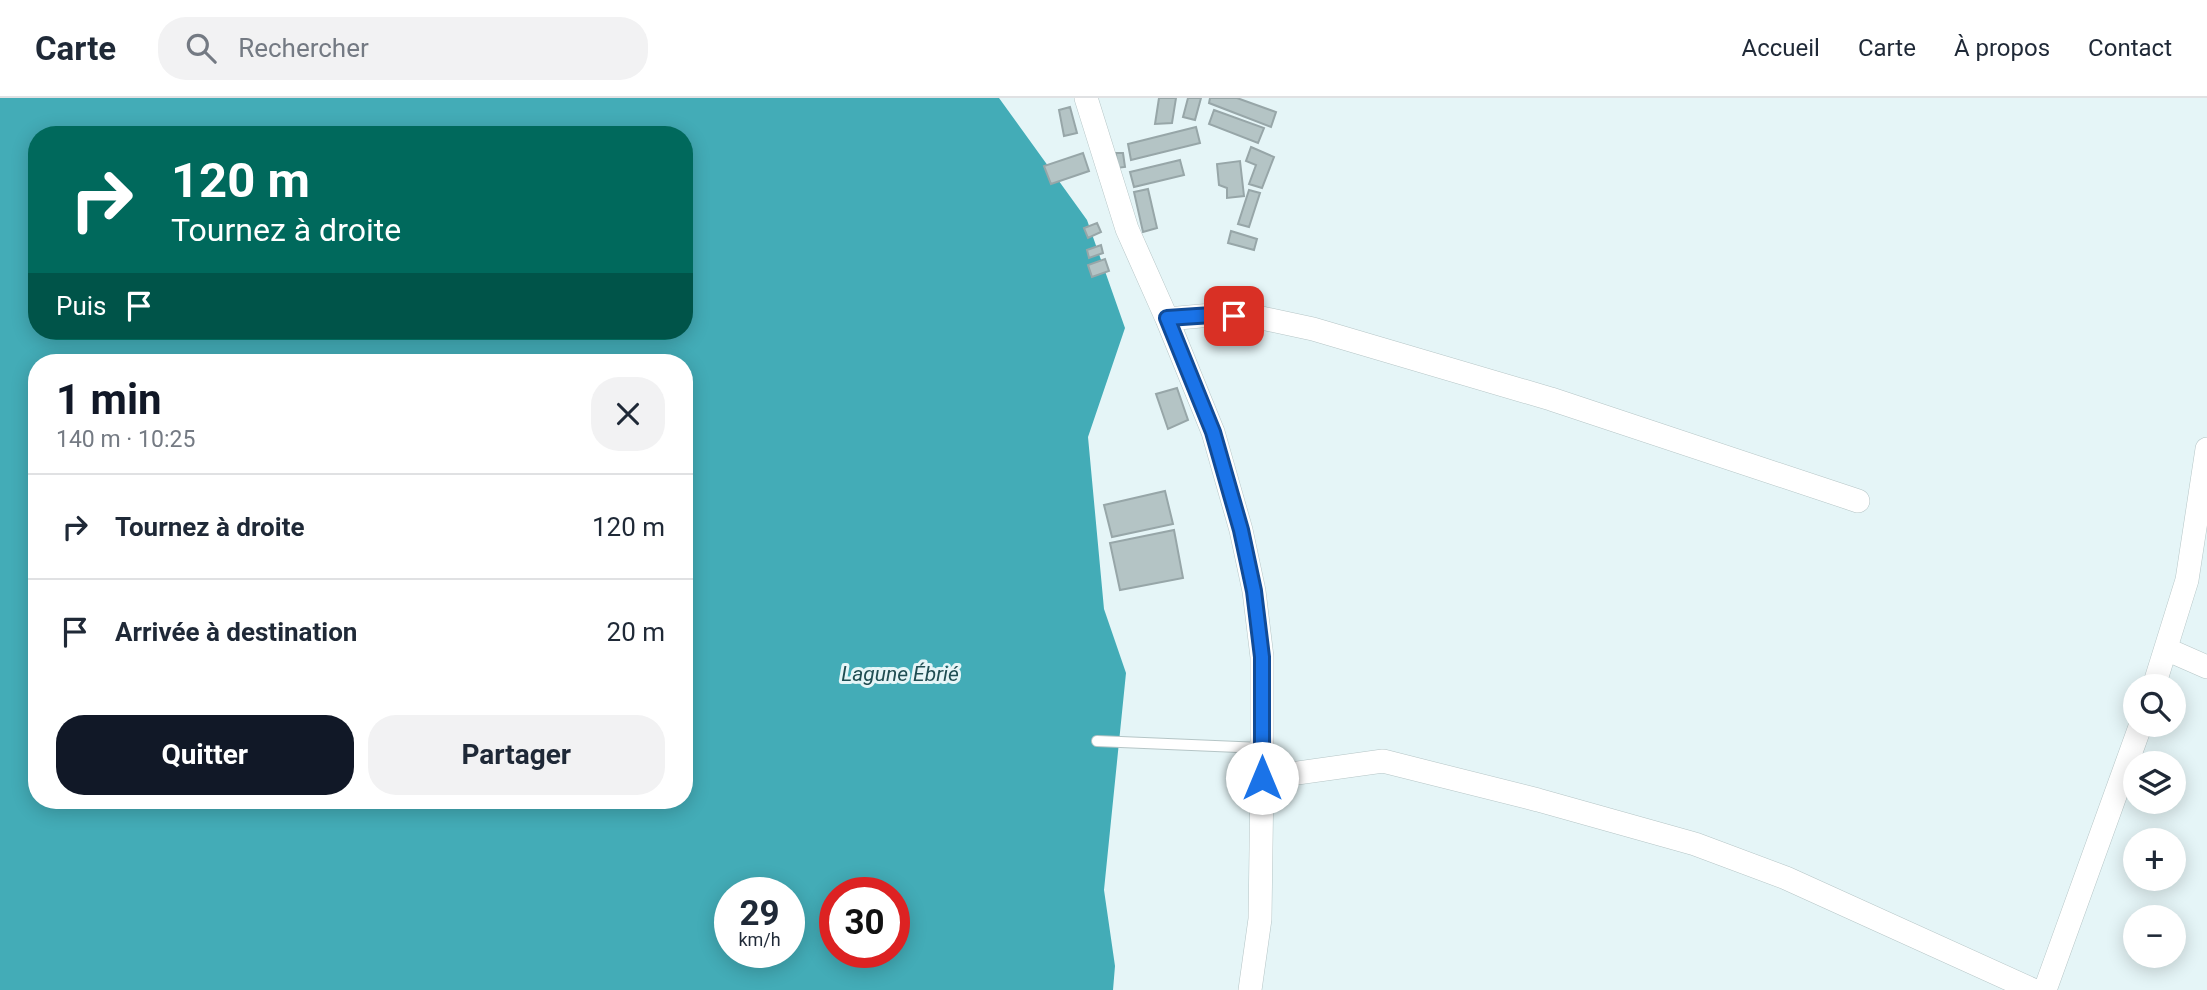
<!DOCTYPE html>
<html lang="fr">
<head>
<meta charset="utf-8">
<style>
	:root { --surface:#fff; --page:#f2f2f3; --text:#1f2937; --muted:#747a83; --line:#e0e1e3; --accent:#111827 }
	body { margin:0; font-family:Roboto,sans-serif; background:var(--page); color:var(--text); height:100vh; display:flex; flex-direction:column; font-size:26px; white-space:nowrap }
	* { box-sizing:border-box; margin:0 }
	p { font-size:23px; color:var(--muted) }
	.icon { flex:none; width:38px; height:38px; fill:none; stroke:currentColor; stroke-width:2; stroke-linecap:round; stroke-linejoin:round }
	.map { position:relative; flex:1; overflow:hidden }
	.details { position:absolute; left:28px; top:256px; width:665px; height:455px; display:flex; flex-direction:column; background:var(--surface); border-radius:28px; box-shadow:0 4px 18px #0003 }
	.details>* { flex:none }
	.banner { position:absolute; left:28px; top:28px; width:665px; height:214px; border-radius:28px; box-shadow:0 4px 18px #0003; background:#00695c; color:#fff; overflow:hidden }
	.buttons { position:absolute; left:2123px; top:576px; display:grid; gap:14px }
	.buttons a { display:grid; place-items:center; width:63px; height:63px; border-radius:50%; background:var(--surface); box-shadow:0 4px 18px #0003; font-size:35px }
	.speed { position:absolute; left:714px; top:779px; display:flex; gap:14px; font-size:35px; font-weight:700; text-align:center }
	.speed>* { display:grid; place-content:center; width:91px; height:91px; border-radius:50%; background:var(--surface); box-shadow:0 4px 18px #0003; line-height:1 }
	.speed small { font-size:18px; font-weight:400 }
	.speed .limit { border:10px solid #d22; background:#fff; color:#111 }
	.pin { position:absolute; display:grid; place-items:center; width:60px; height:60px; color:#fff; margin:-30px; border-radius:14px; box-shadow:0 4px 10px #0006 }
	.me { position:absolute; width:77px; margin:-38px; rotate:0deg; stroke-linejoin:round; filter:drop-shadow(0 0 5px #0008) }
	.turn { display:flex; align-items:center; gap:24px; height:147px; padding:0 28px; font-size:32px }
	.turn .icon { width:91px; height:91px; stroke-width:2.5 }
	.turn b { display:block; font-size:49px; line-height:60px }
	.then { display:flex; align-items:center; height:66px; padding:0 28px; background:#0003; gap:14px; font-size:26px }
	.round { display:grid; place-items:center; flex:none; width:74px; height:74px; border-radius:28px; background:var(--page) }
	.overview { display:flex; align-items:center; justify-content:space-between; height:119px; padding:0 28px }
	h1 { font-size:42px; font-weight:700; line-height:52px; color:var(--accent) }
	.primary-button { display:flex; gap:14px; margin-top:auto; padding:14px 28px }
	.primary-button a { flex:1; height:80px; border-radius:28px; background:var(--accent); color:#fff; font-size:28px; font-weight:700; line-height:80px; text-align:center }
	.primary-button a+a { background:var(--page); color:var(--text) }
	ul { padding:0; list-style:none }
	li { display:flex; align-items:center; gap:21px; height:105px; padding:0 28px; border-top:2px solid var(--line) }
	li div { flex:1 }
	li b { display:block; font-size:26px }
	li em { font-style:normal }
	header { display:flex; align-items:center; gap:42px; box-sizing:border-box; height:98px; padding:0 35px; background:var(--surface); border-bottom:2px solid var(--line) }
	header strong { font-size:33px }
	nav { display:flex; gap:38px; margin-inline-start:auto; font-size:24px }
	.search { width:490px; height:63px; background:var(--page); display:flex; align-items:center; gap:18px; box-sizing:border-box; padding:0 24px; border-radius:28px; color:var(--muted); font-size:26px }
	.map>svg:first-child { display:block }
	.water { fill:#43acb7; fill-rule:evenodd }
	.building { fill:#b4c4c5; stroke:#97a6a8; stroke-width:2 }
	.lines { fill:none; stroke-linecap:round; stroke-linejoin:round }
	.service-casing { stroke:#b5c5c6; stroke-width:12 }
	.minor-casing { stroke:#b5c5c6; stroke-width:24 }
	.service { stroke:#fff; stroke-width:10 }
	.minor { stroke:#fff; stroke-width:23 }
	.route-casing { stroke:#114b97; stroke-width:18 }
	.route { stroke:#1a73e8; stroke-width:12 }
	.labels { text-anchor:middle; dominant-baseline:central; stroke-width:6; stroke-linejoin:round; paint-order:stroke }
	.water-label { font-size:21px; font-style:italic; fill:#1f4d52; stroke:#e5f5f7 }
</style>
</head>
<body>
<header>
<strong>Carte</strong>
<div class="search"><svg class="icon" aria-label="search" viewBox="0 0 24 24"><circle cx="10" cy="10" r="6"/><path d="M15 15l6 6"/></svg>Rechercher</div>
<nav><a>Accueil</a><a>Carte</a><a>À propos</a><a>Contact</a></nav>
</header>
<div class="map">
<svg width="2207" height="892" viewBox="0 0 2207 892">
	<rect width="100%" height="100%" fill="#e5f5f7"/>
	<path class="water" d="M 0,0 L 999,0 L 1087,122 L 1125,230 L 1088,339 L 1104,511 L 1126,575 L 1104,792 L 1115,868 L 1113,892 L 0,892 ZM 37,37 L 684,37 L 684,233 L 37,233 ZM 37,264 L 684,264 L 684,702 L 37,702 ZM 730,794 L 789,794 L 789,854 L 730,854 ZM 835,794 L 894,794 L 894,854 L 835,854 Z"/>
	<path class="building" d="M 1159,0 L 1176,0 L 1172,25 L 1155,26 Z
		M 1188,0 L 1201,0 L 1195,22 L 1183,19 Z
		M 1210,0 L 1237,0 L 1276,14 L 1271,29 L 1209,5 Z
		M 1070,9 L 1077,35 L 1064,38 L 1059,12 Z
		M 1214,12 L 1264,30 L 1258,45 L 1209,26 Z
		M 1196,29 L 1200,45 L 1131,62 L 1128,46 Z
		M 1251,49 L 1274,59 L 1262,90 L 1249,86 L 1256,67 L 1246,63 Z
		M 1083,55 L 1089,73 L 1051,86 L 1044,68 Z
		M 1116,55 L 1123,55 L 1125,69 L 1117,70 Z
		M 1180,62 L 1184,77 L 1134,89 L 1130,74 Z
		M 1240,63 L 1244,98 L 1227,100 L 1227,90 L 1219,87 L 1217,66 Z
		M 1148,91 L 1157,130 L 1143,134 L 1134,94 Z
		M 1249,92 L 1260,95 L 1249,129 L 1238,126 Z
		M 1097,125 L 1101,134 L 1088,140 L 1084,130 Z
		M 1231,133 L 1257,141 L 1254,152 L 1228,145 Z
		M 1101,147 L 1103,155 L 1089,160 L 1087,152 Z
		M 1105,161 L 1109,173 L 1092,179 L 1088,167 Z
		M 1177,290 L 1188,322 L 1168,331 L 1156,296 Z
		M 1165,393 L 1173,426 L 1112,439 L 1104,407 Z
		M 1174,432 L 1183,480 L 1120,492 L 1110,445 Z"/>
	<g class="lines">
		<defs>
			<path id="service" d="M 1097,643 L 1262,650"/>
			<path id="minor" d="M 1086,0 L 1127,131 L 1167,221 L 1213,334 L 1241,432 L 1254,493 L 1262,559 L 1262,680 L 1260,821 L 1250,892
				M 1167,221 L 1212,217 L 1257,219 L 1313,231 L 1551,301 L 1858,403
				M 2166,551 L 2207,569
				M 2154,588 L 2187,482 L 2207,351
				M 1262,680 L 1383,663 L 1538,702 L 1695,746 L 1786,780 L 2033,892
				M 2045,892 L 2141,626"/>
		</defs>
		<use href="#service" class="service-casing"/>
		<use href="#minor" class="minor-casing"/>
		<use href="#service" class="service"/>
		<use href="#minor" class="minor"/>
	</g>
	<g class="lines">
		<defs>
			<path id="route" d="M 1234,218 L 1212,217 L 1167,220 L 1213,334 L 1241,432 L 1254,493 L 1262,559 L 1262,680"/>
		</defs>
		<use href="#route" class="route-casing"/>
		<use href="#route" class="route"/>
	</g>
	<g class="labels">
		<g class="water-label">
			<text x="900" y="576">Lagune Ébrié</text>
		</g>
	</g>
</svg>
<div class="buttons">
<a><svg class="icon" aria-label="search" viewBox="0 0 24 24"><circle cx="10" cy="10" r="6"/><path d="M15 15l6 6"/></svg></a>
<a><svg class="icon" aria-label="layers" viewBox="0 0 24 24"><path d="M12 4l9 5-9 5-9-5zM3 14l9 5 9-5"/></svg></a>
<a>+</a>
<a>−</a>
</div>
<div class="speed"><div>29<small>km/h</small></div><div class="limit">30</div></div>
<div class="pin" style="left:1234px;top:218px;background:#d93025"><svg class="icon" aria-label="arrive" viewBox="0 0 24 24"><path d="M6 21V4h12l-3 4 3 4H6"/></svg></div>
<svg class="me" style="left:1262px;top:680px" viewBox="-20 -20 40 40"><circle r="19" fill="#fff"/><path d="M0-13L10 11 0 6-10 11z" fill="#1a73e8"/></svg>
<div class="banner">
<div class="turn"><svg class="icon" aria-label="right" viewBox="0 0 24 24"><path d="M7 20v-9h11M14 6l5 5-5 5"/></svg><div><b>120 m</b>Tournez à droite</div></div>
<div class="then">Puis<svg class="icon" aria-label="arrive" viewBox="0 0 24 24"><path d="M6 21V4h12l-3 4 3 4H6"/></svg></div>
</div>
<section class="details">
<div class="overview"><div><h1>1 min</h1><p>140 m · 10:25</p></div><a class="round"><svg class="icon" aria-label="close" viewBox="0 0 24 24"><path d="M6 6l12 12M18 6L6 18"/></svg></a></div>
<ul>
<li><svg class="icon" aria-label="right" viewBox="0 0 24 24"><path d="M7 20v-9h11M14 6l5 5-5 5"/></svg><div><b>Tournez à droite</b></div><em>120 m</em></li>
<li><svg class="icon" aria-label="arrive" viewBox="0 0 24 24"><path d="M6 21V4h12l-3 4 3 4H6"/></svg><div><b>Arrivée à destination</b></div><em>20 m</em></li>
</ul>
<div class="primary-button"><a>Quitter</a><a>Partager</a></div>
</section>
</div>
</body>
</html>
